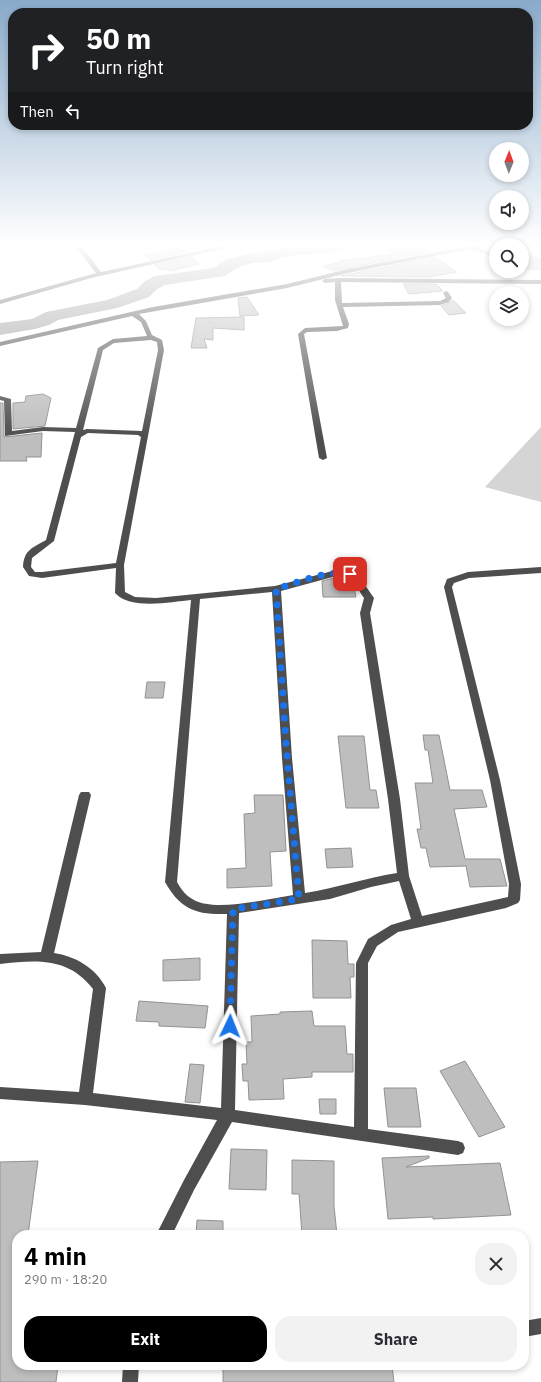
<!DOCTYPE html>
<html lang="en">
<head>
<meta charset="utf-8">
<style>
	:root { --surface:#fff; --page:#f2f2f3; --text:#2b2b33; --muted:#7c7c81; --accent:#000 }
	body { margin:0; font-family:"IBM Plex Sans",sans-serif; background:var(--page); color:var(--text); height:100vh; display:flex; flex-direction:column; font-size:15px; white-space:nowrap }
	* { box-sizing:border-box; margin:0 }
	p { font-size:13px; color:var(--muted) }
	.icon { flex:none; width:22px; height:22px; fill:none; stroke:currentColor; stroke-width:2; stroke-linecap:round; stroke-linejoin:round }
	.map { position:relative; flex:1; overflow:hidden }
	.details { position:absolute; left:12px; top:1230px; width:517px; height:140px; display:flex; flex-direction:column; background:var(--surface); border-radius:16px; box-shadow:0 2px 6px #0003 }
	.details>* { flex:none }
	.guide { position:absolute; left:8px; top:8px; width:525px; height:122px; border-radius:16px; box-shadow:0 2px 6px #0003; background:#202124; color:#fff; overflow:hidden }
	.needle { width:26px; rotate:1deg }
	.tools { position:absolute; left:489px; top:142px; display:grid; gap:8px }
	.tools a { display:grid; place-items:center; width:40px; height:40px; border-radius:50%; background:var(--surface); box-shadow:0 2px 6px #0003; font-size:20px }
	.pin { position:absolute; display:grid; place-items:center; width:34px; height:34px; color:#fff; margin:-17px; border-radius:8px; box-shadow:0 2px 6px #0006 }
	.me { position:absolute; width:44px; margin:-22px; rotate:2deg; stroke-linejoin:round; filter:drop-shadow(0 0 3px #0008) }
	.turn { display:flex; align-items:center; gap:14px; height:84px; padding:0 12px; font-size:18px }
	.turn .icon { width:52px; height:52px; stroke-width:2.5 }
	.turn b { display:block; font-size:28px; line-height:34px }
	.then { display:flex; align-items:center; height:38px; padding:0 12px; background:#0003; gap:8px; font-size:15px }
	.round { display:grid; place-items:center; flex:none; width:42px; height:42px; border-radius:16px; background:var(--page) }
	.summary { display:flex; align-items:center; justify-content:space-between; height:68px; padding:0 12px }
	h1 { font-size:24px; font-weight:700; line-height:30px; color:var(--accent) }
	.primary-button { display:flex; gap:8px; margin-top:auto; padding:8px 12px }
	.primary-button a { flex:1; height:46px; border-radius:16px; background:var(--accent); color:#fff; font-size:16px; font-weight:700; line-height:46px; text-align:center }
	.primary-button a+a { background:var(--page); color:var(--text) }
	.map>svg:first-child { display:block }
	.green { fill:#d5d5d5 }
	.lines { fill:none; stroke-linecap:round; stroke-linejoin:round }
	.river { fill:#9c9c9c; fill-rule:evenodd }
	.building { fill:#bebebe; stroke:#929292 }
	.minor { fill:#4e4e4e; fill-rule:evenodd }
	.route { stroke:#1a73e8; stroke-width:7; stroke-dasharray:0 12.6 }
</style>
</head>
<body>
<div class="map">
<svg width="541" height="1382" viewBox="0 0 541 1382">
	<rect width="100%" height="100%" fill="#fff"/>
	<path class="green" d="M 541,427 L 541,502 L 485,487 Z"/>
	<g class="lines">
		<path class="river" d="M 317,243 L 352,243 L 350,246 L 336,251 L 284,257 L 269,262 L 252,263 L 239,267 L 224,276 L 218,277 L 165,285 L 157,289 L 149,297 L 117,308 L 58,320 L 49,325 L 35,329 L 0,335 L 0,323 L 32,319 L 46,312 L 107,300 L 137,289 L 145,281 L 155,276 L 213,268 L 227,259 L 252,253 L 266,252 L 281,247 Z"/>
	</g>
	<path class="building" d="M 411,243 L 428,252 L 333,271 L 323,266 L 341,262 L 339,261 L 395,254 L 387,248 Z
		M 181,248 L 185,252 L 150,260 L 145,255 Z
		M 522,252 L 541,260 L 541,269 L 522,269 Z
		M 191,257 L 199,264 L 170,271 L 167,269 L 161,270 L 155,265 Z
		M 435,257 L 457,272 L 429,277 L 341,276 Z
		M 403,284 L 436,284 L 443,291 L 409,294 Z
		M 247,297 L 259,315 L 240,316 L 238,298 Z
		M 453,300 L 466,313 L 449,315 L 441,306 L 449,303 Z
		M 244,317 L 244,330 L 213,328 L 213,340 L 204,339 L 207,348 L 191,348 L 196,318 Z
		M 43,394 L 51,398 L 45,426 L 13,429 L 13,403 L 25,402 L 26,396 Z
		M 0,403 L 3,403 L 4,437 L 42,433 L 41,457 L 26,457 L 27,461 L 0,461 Z
		M 334,578 L 345,578 L 350,581 L 353,584 L 356,597 L 323,597 L 322,581 Z
		M 147,682 L 165,682 L 163,698 L 145,698 Z
		M 423,735 L 439,735 L 450,790 L 482,790 L 487,807 L 454,809 L 465,859 L 500,859 L 507,886 L 470,887 L 466,866 L 430,867 L 426,848 L 421,848 L 417,829 L 421,829 L 415,783 L 433,783 L 428,750 L 425,750 Z
		M 338,736 L 364,736 L 370,790 L 376,790 L 379,808 L 346,808 Z
		M 254,795 L 283,795 L 286,851 L 270,852 L 272,886 L 227,888 L 227,869 L 246,868 L 244,814 L 255,813 Z
		M 351,848 L 353,867 L 327,868 L 325,849 Z
		M 312,940 L 347,941 L 348,964 L 354,964 L 354,977 L 350,977 L 351,998 L 313,998 Z
		M 200,958 L 200,980 L 163,981 L 163,960 Z
		M 139,1001 L 208,1006 L 205,1028 L 159,1026 L 159,1022 L 136,1021 Z
		M 312,1011 L 314,1026 L 345,1026 L 347,1054 L 353,1054 L 353,1072 L 312,1072 L 312,1077 L 283,1079 L 284,1099 L 249,1100 L 248,1081 L 243,1081 L 242,1064 L 247,1064 L 246,1042 L 252,1042 L 251,1016 L 280,1014 L 280,1012 Z
		M 465,1061 L 505,1127 L 479,1137 L 440,1071 Z
		M 190,1064 L 204,1065 L 200,1103 L 185,1102 Z
		M 384,1088 L 416,1088 L 421,1127 L 388,1127 Z
		M 319,1099 L 336,1099 L 336,1114 L 320,1114 Z
		M 231,1149 L 267,1150 L 266,1190 L 229,1189 Z
		M 429,1156 L 429,1158 L 406,1167 L 500,1163 L 511,1215 L 433,1219 L 433,1217 L 388,1219 L 382,1158 Z
		M 292,1160 L 334,1161 L 334,1206 L 337,1235 L 302,1235 L 299,1194 L 292,1194 Z
		M 38,1161 L 28,1235 L 17,1235 L 17,1365 L 58,1365 L 56,1382 L 0,1382 L 0,1162 Z
		M 197,1220 L 223,1221 L 223,1235 L 196,1235 Z
		M 304,1365 L 392,1365 L 394,1382 L 223,1382 L 223,1366 Z"/>
	<g class="lines">
		<path class="minor" d="M 73,243 L 79,243 L 101,272 L 236,243 L 248,243 L 91,278 L 0,304 L 0,300 L 96,273 Z
			M 485,243 L 498,243 L 477,248 L 488,251 L 496,256 L 496,260 L 484,253 L 470,249 L 348,273 L 287,288 L 139,314 L 146,321 L 152,335 L 162,340 L 164,350 L 124,565 L 125,592 L 135,597 L 156,598 L 275,586 L 340,569 L 353,571 L 358,575 L 374,598 L 370,613 L 400,799 L 409,876 L 422,916 L 508,897 L 509,884 L 490,780 L 444,587 L 447,579 L 468,572 L 541,567 L 541,573 L 469,578 L 454,583 L 452,587 L 500,780 L 521,884 L 520,900 L 518,903 L 506,908 L 398,932 L 377,946 L 368,963 L 368,1129 L 458,1141 L 463,1143 L 465,1148 L 463,1153 L 458,1155 L 232,1122 L 194,1190 L 172,1235 L 156,1235 L 184,1180 L 217,1120 L 85,1105 L 0,1099 L 0,1087 L 79,1092 L 93,989 C 68,957 37,960 0,964 L 0,954 L 41,952 L 79,795 L 81,792 L 89,792 L 91,795 L 54,953 C 75,956 96,968 106,988 L 93,1093 L 221,1108 L 227,914 C 196,915 180,909 165,882 L 191,600 C 171,602 130,610 115,593 L 116,568 L 42,578 L 29,576 L 23,567 C 24,550 32,548 46,540 L 75,432 L 43,431 L 5,436 L 4,401 L 0,400 L 0,396 L 11,399 L 12,431 L 43,427 L 76,428 L 98,348 L 113,339 L 147,336 L 141,322 L 132,316 L 0,346 L 0,342 L 153,307 L 287,284 L 348,269 ZM 151,340 L 157,342 L 158,350 L 142,431 L 87,429 L 83,430 L 103,350 L 114,343 ZM 88,433 L 138,435 L 141,437 L 116,563 L 42,572 L 35,572 L 31,567 L 32,558 L 54,541 L 81,437 ZM 340,575 C 353,576 357,588 364,598 L 360,613 L 388,799 L 397,873 C 366,878 336,888 305,893 L 292,758 L 281,591 ZM 272,592 L 282,758 L 293,895 C 268,899 215,912 194,900 C 186,896 181,889 177,882 L 200,599 ZM 399,881 L 411,919 L 391,925 L 368,939 L 356,963 L 354,1127 L 235,1110 L 239,913 L 330,899 L 371,887 Z
			M 338,278 L 541,280 L 541,284 L 341,282 L 342,303 L 440,301 L 446,298 L 443,293 L 446,291 L 448,292 L 452,298 L 449,302 L 440,305 L 343,307 L 349,324 L 348,328 L 337,331 L 307,332 L 304,334 L 327,458 L 323,460 L 319,458 L 298,334 L 305,328 L 343,326 L 335,300 L 335,282 L 325,283 L 322,281 L 325,279 Z
			M 541,1318 L 541,1334 L 524,1337 L 524,1321 Z
			M 123,1365 L 139,1365 L 138,1382 L 122,1382 Z"/>
	</g>
	<linearGradient id="sky" x2="0" y2="1"><stop stop-color="#89aaca"/><stop offset="0.56" stop-color="#fff"/><stop offset="1" stop-color="#fff" stop-opacity="0"/></linearGradient>
	<rect width="541" height="437" fill="url(#sky)"/>
	<g class="lines">
		<path class="route" d="M 230,1026 L 233,909 L 299,899 L 286,743 L 276,589 C 300,582 325,570 350,574"/>
	</g>
</svg>
<div class="tools">
<a><svg class="needle" viewBox="-14 -14 28 28"><path d="M0-13l5 13h-10z" fill="#e53935"/><path d="M0 13l5-13h-10z" fill="#7c7c81"/></svg></a>
<a><svg class="icon" aria-label="sound" viewBox="0 0 24 24"><path d="M4 9h4l5-4v14l-5-4H4zM17 9q2 3 0 6"/></svg></a>
<a><svg class="icon" aria-label="search" viewBox="0 0 24 24"><circle cx="10" cy="10" r="6"/><path d="M15 15l6 6"/></svg></a>
<a><svg class="icon" aria-label="layers" viewBox="0 0 24 24"><path d="M12 4l9 5-9 5-9-5zM3 14l9 5 9-5"/></svg></a>
</div>
<div class="pin" style="left:350px;top:574px;background:#d93025"><svg class="icon" aria-label="arrive" viewBox="0 0 24 24"><path d="M6 21V4h12l-3 4 3 4H6"/></svg></div>
<svg class="me" style="left:230px;top:1026px" viewBox="-20 -20 40 40"><path d="M0-17L14 15 0 8-14 15z" fill="#1a73e8" stroke="#fff" stroke-width="4"/></svg>
<div class="guide">
<div class="turn"><svg class="icon" aria-label="right" viewBox="0 0 24 24"><path d="M7 20v-9h11M14 6l5 5-5 5"/></svg><div><b>50 m</b>Turn right</div></div>
<div class="then">Then<svg class="icon" aria-label="left" viewBox="0 0 24 24"><path d="M17 20v-9H6M10 6l-5 5 5 5"/></svg></div>
</div>
<section class="details">
<div class="summary"><div><h1>4 min</h1><p>290 m · 18:20</p></div><a class="round"><svg class="icon" aria-label="close" viewBox="0 0 24 24"><path d="M6 6l12 12M18 6L6 18"/></svg></a></div>
<div class="primary-button"><a>Exit</a><a>Share</a></div>
</section>
</div>
</body>
</html>
